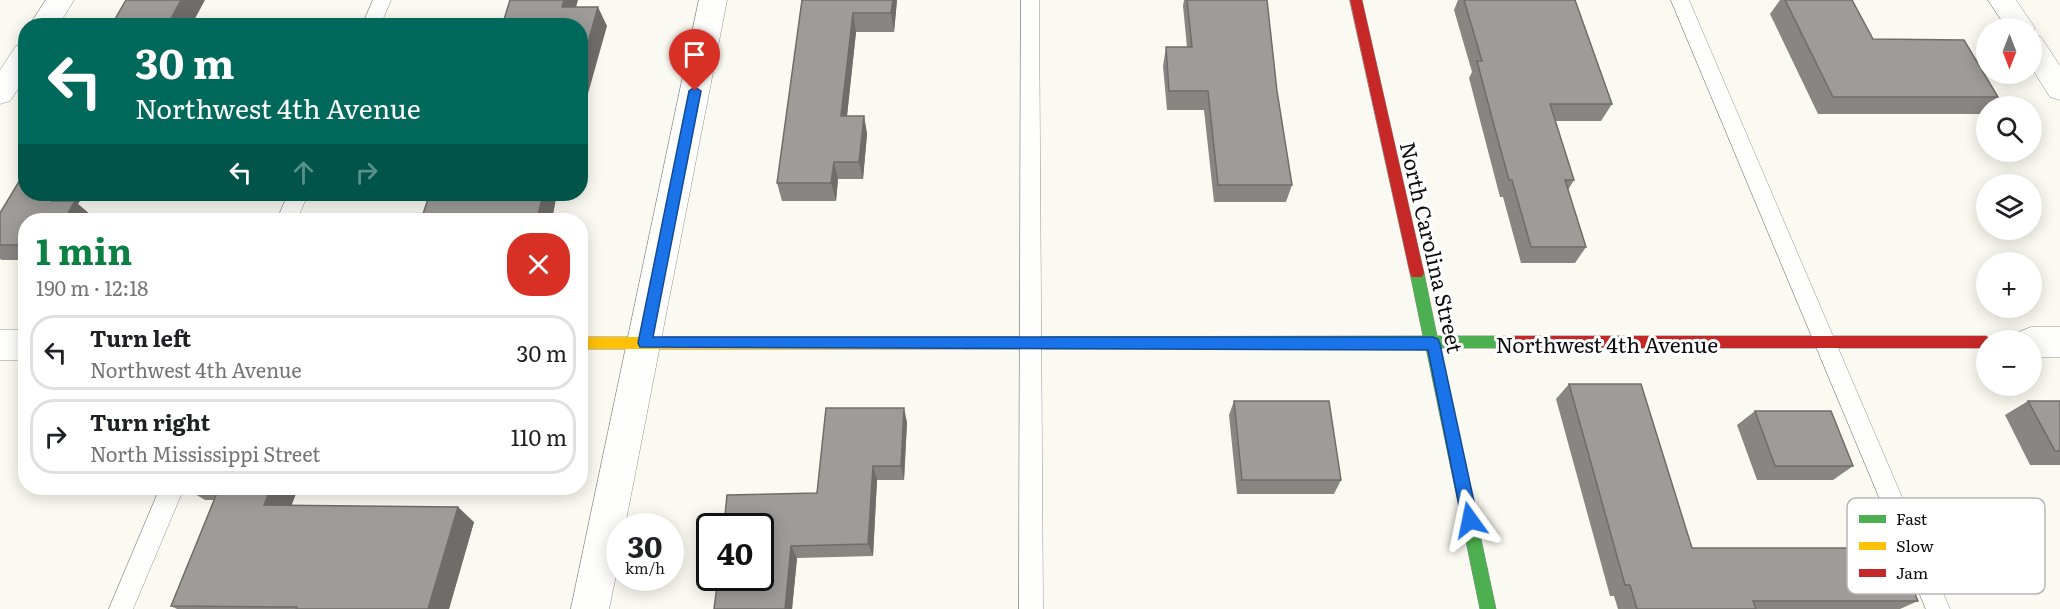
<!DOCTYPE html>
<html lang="en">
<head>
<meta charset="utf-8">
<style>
	:root { --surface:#fff; --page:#f2f2f2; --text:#202124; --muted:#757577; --line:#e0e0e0; --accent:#0b8043 }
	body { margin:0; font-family:Literata,serif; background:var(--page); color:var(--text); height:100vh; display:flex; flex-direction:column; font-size:22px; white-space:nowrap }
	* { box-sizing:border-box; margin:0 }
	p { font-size:20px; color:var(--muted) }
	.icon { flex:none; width:33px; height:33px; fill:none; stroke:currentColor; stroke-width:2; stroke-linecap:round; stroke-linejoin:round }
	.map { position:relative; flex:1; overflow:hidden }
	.panel { position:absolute; left:18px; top:213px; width:570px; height:282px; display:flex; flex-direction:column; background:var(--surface); border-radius:24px; box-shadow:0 3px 15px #0003 }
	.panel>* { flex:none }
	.guide { position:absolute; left:18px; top:18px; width:570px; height:183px; border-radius:24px; box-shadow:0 3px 15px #0003; background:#00695c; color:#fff; overflow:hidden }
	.needle { width:39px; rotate:180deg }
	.fabs { position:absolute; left:1976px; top:18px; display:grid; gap:12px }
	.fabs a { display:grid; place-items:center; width:66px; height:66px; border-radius:50%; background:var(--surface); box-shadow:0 3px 15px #0003; font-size:30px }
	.speed { position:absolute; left:606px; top:513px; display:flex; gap:12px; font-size:30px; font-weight:700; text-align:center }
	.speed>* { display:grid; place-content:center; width:78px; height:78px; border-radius:50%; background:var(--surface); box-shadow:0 3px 15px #0003; line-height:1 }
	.speed small { font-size:15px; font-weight:400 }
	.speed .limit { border:3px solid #111; border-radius:9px; background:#fff; color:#111 }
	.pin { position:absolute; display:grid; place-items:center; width:51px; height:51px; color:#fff; margin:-62px -26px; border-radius:50% 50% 50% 0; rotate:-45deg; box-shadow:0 0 6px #0007 }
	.pin .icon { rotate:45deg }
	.me { position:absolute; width:66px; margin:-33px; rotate:348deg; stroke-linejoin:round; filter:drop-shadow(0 0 4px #0008) }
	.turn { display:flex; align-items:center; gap:21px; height:126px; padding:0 18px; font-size:27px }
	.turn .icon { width:78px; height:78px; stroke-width:2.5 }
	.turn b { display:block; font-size:42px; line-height:51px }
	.lanes { display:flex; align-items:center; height:57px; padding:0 18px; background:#0003; justify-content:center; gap:30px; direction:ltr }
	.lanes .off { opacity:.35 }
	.round { display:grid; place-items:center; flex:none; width:63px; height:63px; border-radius:24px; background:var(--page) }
	.summary { display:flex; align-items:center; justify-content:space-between; height:102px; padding:0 18px }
	h1 { font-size:36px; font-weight:700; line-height:45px; color:var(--accent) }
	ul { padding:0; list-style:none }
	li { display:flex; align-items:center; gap:18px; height:75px; margin:0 12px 9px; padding:0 6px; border:3px solid var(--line); border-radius:24px }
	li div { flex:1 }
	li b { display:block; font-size:22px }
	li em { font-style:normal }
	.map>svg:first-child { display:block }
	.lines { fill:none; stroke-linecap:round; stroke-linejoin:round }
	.lane-casing { stroke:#949490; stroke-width:1 }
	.street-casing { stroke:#949490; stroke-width:1 }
	.fast-casing { stroke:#8b8a87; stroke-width:1 }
	.slow-casing { stroke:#8b8a87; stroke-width:1 }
	.jam-casing { stroke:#8b8a87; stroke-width:1 }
	.lane { fill:#fefefd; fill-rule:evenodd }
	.street { fill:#fefefd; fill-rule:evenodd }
	.fast { fill:#4caf50; fill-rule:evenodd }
	.slow { fill:#ffc107; fill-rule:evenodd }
	.jam { fill:#c62828; fill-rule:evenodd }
	.wall { fill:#888683 }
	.shaded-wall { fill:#6f6d6a }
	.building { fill:#9e9c98; stroke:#6f6d6a; stroke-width:1.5 }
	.route { fill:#1a73e8; stroke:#114b97; stroke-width:1.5 }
	.labels { text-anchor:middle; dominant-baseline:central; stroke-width:6; stroke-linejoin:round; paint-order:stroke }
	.street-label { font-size:21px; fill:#0d0d0d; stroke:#fff }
	.key { fill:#fff; stroke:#b6b6b6; stroke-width:1.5 }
	.key-label { font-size:16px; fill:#0d0d0d }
</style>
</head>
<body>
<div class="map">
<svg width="2060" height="609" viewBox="0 0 2060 609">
	<rect width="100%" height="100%" fill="#fbfaf2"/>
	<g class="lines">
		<defs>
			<path id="lane" d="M 373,0 L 391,0 L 380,26 L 362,26 Z
				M 1021,0 L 1039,0 L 1043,609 L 1019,609 Z
				M 1671,0 L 1689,0 L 1950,609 L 1926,609 Z
				M 288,194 L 308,194 L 297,220 L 277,220 Z
				M 160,488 L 184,488 L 133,609 L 109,609 Z"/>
			<path id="street" d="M 46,0 L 74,0 L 58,26 L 29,26 Z
				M 699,0 L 727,0 L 625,526 L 620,526 L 620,556 L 609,609 L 571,609 Z
				M 1988,0 L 2016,0 L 2035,28 L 2032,34 L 2041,37 L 2060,66 L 2060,100 L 2050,97 L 2031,67 L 2031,28 L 2007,28 Z
				M 26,43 L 26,77 L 10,101 L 0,104 L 0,70 L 16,46 Z
				M 2031,327 L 2060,327 L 2060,357 L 2031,357 L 2031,340 L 2015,340 L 2019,332 Z
				M 0,330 L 26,330 L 26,360 L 0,360 Z"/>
			<path id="fast" d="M 1417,267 L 1422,269 L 1424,273 L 1437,336 L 1509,336 L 1514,338 L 1516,342 L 1514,346 L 1509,348 L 1440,348 L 1496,609 L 1480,609 L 1426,348 L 966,349 L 961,347 L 959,343 L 961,339 L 966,337 L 1423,336 L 1410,273 L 1412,269 Z"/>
			<path id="slow" d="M 580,337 L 966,337 L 971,339 L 973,343 L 971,347 L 966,349 L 580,349 Z"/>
			<path id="jam" d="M 1350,0 L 1362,0 L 1424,273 L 1422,277 L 1412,277 L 1410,273 Z
				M 1509,336 L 1986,336 L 1992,340 L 1986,340 L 1986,348 L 1509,348 L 1504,346 L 1502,342 L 1504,338 Z"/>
		</defs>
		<use href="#lane" class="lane-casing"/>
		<use href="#street" class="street-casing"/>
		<use href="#fast" class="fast-casing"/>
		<use href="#slow" class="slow-casing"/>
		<use href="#jam" class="jam-casing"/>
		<use href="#lane" class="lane"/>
		<use href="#street" class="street"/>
		<use href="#fast" class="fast"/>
		<use href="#slow" class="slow"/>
		<use href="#jam" class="jam"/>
	</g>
	<path class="wall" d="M 802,0 L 897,0 L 894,32 L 856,32 L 847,116 L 864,116 L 867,134 L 863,179 L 838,179 L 836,201 L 782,201 L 777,183 Z
		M 1184,0 L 1267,0 L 1277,91 L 1292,185 L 1286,202 L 1214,202 L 1204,110 L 1167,110 L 1163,66 L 1166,47 L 1187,47 L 1183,6 Z
		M 1458,0 L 1575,0 L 1612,104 L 1601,121 L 1555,121 L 1574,180 L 1568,190 L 1586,247 L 1575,263 L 1521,263 L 1503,197 L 1500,197 L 1469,78 L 1472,72 L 1454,10 Z
		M 1780,0 L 1852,0 L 1873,39 L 1998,97 L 1988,106 L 1986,106 L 1986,108 L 1980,114 L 1818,114 L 1770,14 Z
		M 26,194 L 84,194 L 78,204 L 93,217 L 91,220 L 26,220 L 26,260 L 2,260 L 0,259 L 0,213 Z
		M 462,194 L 561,194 L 559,199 L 461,196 Z
		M 1569,384 L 1692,548 L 1918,601 L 1900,609 L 1618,609 L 1614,596 L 1610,596 L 1556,399 Z
		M 1234,401 L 1341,480 L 1334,494 L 1237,494 L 1229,415 Z
		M 2028,401 L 2060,401 L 2060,465 L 2030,465 L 2005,415 Z
		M 1755,411 L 1853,466 L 1833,480 L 1757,480 L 1737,425 Z
		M 907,422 L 904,480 L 877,480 L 873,556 L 797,558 L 792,609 L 714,609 L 817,493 Z
		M 185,488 L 298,488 L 291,506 L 474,522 L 449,609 L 177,609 L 171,606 L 214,500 L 205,500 Z"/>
	<path class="shaded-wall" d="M 181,0 L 205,0 L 191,26 L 167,26 Z
		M 564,0 L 578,0 L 571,26 L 562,7 Z
		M 893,0 L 897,0 L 894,32 L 891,13 Z
		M 598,7 L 607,26 L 580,122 L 580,71 Z
		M 853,13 L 856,32 L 845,134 L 841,116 Z
		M 864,116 L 867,134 L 863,179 L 859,162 Z
		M 834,162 L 838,179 L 836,201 L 831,183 Z
		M 56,194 L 84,194 L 78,204 L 93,217 L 91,220 L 64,220 L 52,201 Z
		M 543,194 L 553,194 L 556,199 L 552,220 L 537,220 Z
		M 556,194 L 561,194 L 559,199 Z
		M 904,408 L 907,422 L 904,480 L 901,466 Z
		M 873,466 L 877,480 L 873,556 L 868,544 Z
		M 271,488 L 298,488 L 286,520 L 264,505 Z
		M 458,507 L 474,522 L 449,609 L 428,609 Z
		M 791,546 L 797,558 L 792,609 L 785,609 Z"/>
	<path class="building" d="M 126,0 L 181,0 L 167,26 L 111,26 Z
		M 510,0 L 564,0 L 562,7 L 598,7 L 580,71 L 580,26 L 502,26 Z
		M 802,0 L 893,0 L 891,13 L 853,13 L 841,116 L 864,116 L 859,162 L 834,162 L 831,183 L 777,183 Z
		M 1187,0 L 1267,0 L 1277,91 L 1292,185 L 1218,185 L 1208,91 L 1169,91 L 1166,47 L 1192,47 Z
		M 1464,0 L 1575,0 L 1612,104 L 1550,104 L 1574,180 L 1565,180 L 1586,247 L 1531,247 L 1512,180 L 1509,180 L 1492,118 L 1477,61 L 1482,61 Z
		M 1785,0 L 1852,0 L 1873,39 L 1964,40 L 1998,97 L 1833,97 Z
		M 26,170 L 26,194 L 56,194 L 52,201 L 75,201 L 64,220 L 26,220 L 26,245 L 0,245 L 0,213 Z
		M 462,194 L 543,194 L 537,220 L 421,220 L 429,196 L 461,196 Z
		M 1569,384 L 1641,384 L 1692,548 L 1896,548 L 1918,601 L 1753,601 L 1756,609 L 1637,609 L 1630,585 L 1625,585 Z
		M 1234,401 L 1329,401 L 1341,480 L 1242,480 Z
		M 2028,401 L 2060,401 L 2060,451 L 2055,451 Z
		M 826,408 L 904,408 L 901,466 L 873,466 L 868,544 L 791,546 L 785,609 L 714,609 L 718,578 L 760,578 L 760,526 L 724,526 L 727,495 L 817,493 Z
		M 1755,411 L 1831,411 L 1853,466 L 1775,466 Z
		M 219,488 L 271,488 L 264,505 L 458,507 L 428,609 L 296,609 L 297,607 L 171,606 Z"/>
	<path class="route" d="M 695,87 L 701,91 L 653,337 L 1433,337 L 1438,339 L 1440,344 L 1478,520 L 1475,526 L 1470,528 L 1465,526 L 1462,520 L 1428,350 L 640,347 L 638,343 L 689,91 Z"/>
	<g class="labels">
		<g class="street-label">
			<text transform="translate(1433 247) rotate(77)">North Carolina Street</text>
			<text x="1607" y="343">Northwest 4th Avenue</text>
		</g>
	</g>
	<rect x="1847" y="498" width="198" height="96" rx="9" class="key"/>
	<rect x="1859" y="515" width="27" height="8" fill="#4caf50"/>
	<rect x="1859" y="542" width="27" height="8" fill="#ffc107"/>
	<rect x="1859" y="569" width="27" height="8" fill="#c62828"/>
	<g class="key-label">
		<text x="1896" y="525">Fast</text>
		<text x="1896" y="552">Slow</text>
		<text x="1896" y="579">Jam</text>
	</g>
</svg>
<div class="fabs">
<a><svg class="needle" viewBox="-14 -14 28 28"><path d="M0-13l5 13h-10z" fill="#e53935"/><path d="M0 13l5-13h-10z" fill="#757577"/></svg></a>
<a><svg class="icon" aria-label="search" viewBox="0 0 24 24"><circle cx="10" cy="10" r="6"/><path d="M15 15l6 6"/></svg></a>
<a><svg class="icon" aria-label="layers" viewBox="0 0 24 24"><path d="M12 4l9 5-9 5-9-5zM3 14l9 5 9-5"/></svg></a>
<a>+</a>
<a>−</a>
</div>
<div class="speed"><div>30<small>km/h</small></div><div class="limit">40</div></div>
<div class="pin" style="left:695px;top:91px;background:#d93025"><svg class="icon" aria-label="arrive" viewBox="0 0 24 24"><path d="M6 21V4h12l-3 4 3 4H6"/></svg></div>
<svg class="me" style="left:1470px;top:520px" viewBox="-20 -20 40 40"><path d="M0-17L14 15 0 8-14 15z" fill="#1a73e8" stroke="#fff" stroke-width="4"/></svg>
<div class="guide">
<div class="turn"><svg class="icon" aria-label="left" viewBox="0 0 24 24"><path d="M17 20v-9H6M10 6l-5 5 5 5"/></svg><div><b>30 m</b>Northwest 4th Avenue</div></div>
<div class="lanes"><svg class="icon" aria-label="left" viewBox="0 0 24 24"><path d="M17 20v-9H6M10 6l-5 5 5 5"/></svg><svg class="icon off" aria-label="ahead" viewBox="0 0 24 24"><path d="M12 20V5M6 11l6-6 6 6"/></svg><svg class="icon off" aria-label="right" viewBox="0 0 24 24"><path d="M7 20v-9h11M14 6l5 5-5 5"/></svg></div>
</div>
<section class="panel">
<div class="summary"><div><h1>1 min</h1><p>190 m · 12:18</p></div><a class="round" style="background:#d93025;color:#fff"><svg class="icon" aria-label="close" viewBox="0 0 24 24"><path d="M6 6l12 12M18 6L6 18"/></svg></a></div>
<ul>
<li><svg class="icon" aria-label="left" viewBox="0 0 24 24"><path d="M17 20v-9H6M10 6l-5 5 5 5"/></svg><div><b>Turn left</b><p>Northwest 4th Avenue</p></div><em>30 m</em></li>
<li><svg class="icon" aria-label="right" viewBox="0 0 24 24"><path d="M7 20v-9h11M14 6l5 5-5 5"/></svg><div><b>Turn right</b><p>North Mississippi Street</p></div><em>110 m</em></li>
</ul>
</section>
</div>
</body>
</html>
